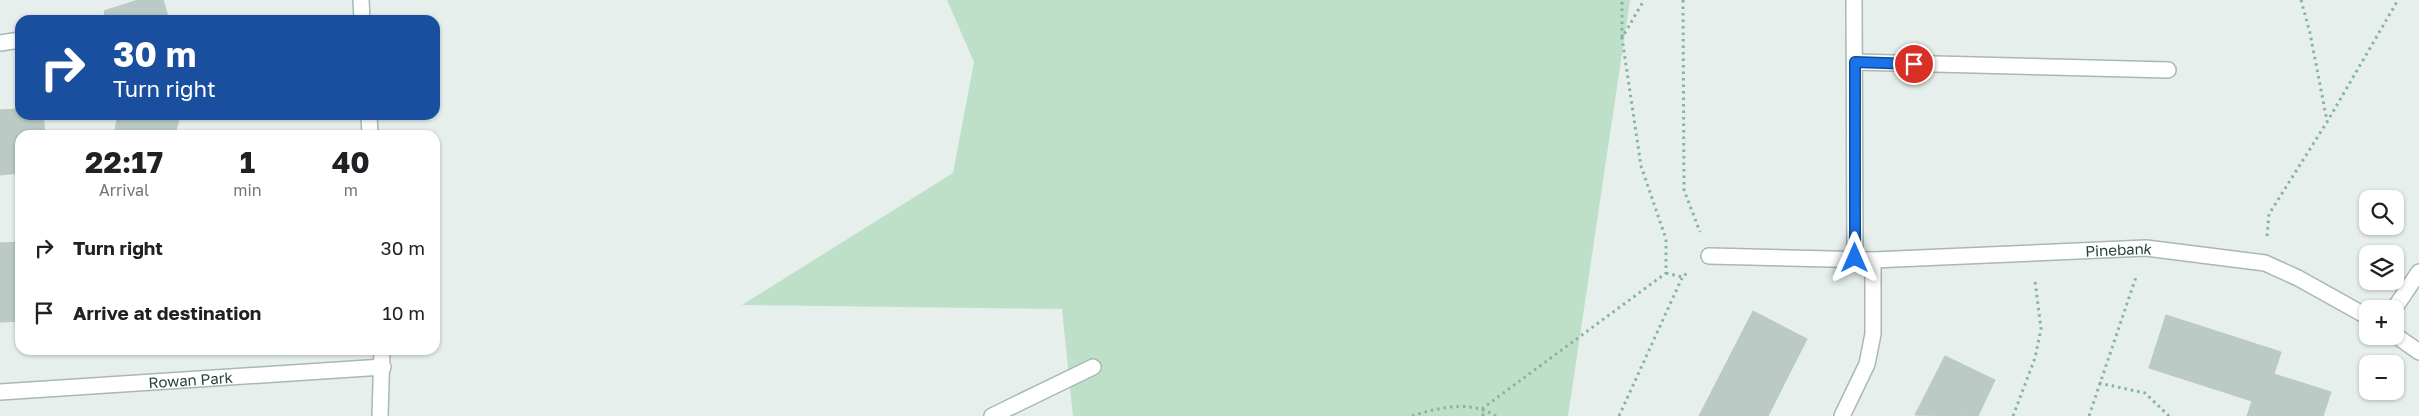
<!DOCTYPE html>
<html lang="en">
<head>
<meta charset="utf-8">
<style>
	:root { --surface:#fff; --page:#f6f6f6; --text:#202124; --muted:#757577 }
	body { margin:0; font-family:"Golos Text",sans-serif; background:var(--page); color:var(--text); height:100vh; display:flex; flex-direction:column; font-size:19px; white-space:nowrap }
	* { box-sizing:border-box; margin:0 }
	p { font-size:16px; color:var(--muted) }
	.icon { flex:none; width:28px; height:28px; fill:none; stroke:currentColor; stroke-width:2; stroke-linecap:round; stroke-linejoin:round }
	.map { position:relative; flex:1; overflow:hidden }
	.drawer { position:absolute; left:15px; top:130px; width:425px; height:225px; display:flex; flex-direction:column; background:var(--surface); border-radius:15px; box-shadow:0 1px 4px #0004 }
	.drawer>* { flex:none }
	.banner { position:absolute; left:15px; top:15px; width:425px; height:105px; border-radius:15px; box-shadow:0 1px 4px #0004; background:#1a4fa0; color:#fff; overflow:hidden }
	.buttons { position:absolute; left:2359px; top:190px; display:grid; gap:10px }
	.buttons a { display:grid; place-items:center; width:45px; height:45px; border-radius:10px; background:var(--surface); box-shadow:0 1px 4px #0004; font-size:25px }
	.pin { position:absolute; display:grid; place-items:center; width:42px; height:42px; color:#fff; margin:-21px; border:2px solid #fff; border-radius:50%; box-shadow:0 1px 5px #0007 }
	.me { position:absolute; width:55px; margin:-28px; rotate:0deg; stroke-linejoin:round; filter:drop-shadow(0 0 4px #0008) }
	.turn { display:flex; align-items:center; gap:18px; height:105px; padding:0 15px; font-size:22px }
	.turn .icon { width:65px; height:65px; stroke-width:2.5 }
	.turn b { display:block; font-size:35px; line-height:42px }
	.eta { display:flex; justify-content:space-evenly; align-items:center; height:85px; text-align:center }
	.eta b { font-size:30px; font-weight:700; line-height:35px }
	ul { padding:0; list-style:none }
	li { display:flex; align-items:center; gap:15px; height:65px; padding:0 15px }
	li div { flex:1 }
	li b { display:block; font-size:19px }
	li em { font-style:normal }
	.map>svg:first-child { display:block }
	.green { fill:#bfe0c8 }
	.building { fill:#bbcac4; stroke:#b8c9c2 }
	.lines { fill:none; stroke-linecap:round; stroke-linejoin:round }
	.lane-casing { stroke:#a8b8b2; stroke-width:18 }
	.street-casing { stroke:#a8b8b2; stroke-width:18 }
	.secondary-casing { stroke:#a4bbb3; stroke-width:18 }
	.path { stroke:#86b3a5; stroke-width:3; stroke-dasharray:2.5 4; stroke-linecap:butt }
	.lane { stroke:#fff; stroke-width:15 }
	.street { stroke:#fff; stroke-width:15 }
	.secondary { stroke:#fff; stroke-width:15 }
	.route-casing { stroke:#114b97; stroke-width:12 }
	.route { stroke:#1a73e8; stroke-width:9 }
	.labels { text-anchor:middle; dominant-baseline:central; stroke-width:5; stroke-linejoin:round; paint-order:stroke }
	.street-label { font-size:15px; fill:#24423a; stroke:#f7fbf9 }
</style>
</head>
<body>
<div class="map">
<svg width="2419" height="416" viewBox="0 0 2419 416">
	<rect width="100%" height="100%" fill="#e6efeb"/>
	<path class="green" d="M 947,0 L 1630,0 L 1568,416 L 1073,416 L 1062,309 L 742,305 L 953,173 L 974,62 Z"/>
	<path class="building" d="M 138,0 L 163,0 L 169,20 L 106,20 L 104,11 Z
		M 20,109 L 20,115 L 43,115 L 45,135 L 20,135 L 20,173 L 0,175 L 0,110 Z
		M 118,115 L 180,115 L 175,135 L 114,135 Z
		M 20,242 L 20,321 L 0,322 L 0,243 Z
		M 1753,311 L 1807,339 L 1768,416 L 1699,416 Z
		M 2166,315 L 2281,352 L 2274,374 L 2331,392 L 2323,416 L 2247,416 L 2252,401 L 2149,368 Z
		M 1945,356 L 1995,380 L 1978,416 L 1915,415 Z"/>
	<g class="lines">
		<defs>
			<path id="lane" d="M 1855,62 L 2168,70
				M 2394,309 L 2419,272
				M 992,416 L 1093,367
				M 1842,416 L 1867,364 L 1873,334 L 1873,260"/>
			<g id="street">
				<path d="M 1854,0 L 1855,258"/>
				<path d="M 0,43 L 20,40"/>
				<path id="s1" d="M 1709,256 L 1873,260 L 2146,248 L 2265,263 L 2298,278 L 2368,317"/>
				<path d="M 2395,335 L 2419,352"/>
				<path id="s2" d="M 0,392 L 383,367"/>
			</g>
			<path id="secondary" d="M 361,0 L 362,20
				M 369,115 L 370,135
				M 380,416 L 382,350"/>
		</defs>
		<use href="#lane" class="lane-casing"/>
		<use href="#street" class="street-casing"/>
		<use href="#secondary" class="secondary-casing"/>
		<path class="path" d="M 1683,0 L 1684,190 L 1700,232
			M 2301,0 L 2310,33 L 2327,121
			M 1622,37 L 1622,0
			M 2267,236 L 2269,214 L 2327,122 L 2398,0
			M 1666,273 L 1682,277 L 1687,273
			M 2099,383 L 2145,393 L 2169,416
			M 1412,416 C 1441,407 1469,400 1496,416
			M 1483,416 L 1483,408 L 1666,273 L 1666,239 L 1641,166 L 1622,38 L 1644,0
			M 1619,416 L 1682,278
			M 2013,416 L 2035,358 L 2041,329 L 2035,281
			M 2089,416 L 2136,277"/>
		<use href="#lane" class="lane"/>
		<use href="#street" class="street"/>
		<use href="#secondary" class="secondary"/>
	</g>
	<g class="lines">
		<defs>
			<path id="route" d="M 1855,258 L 1855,62 L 1914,64"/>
		</defs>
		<use href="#route" class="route-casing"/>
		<use href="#route" class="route"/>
	</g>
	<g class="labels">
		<g class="street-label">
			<text stroke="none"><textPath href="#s1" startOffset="410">Pinebank</textPath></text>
			<text stroke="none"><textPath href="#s2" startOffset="191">Rowan Park</textPath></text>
		</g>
	</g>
</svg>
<div class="buttons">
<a><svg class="icon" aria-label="search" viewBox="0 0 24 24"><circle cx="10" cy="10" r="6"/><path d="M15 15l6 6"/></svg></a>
<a><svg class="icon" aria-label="layers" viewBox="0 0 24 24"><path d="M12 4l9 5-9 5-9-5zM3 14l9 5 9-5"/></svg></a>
<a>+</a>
<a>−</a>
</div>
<div class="pin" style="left:1914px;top:64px;background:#d93025"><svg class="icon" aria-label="arrive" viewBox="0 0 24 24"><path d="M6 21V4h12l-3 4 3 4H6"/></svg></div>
<svg class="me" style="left:1855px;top:258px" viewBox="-20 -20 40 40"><path d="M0-17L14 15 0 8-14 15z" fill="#1a73e8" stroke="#fff" stroke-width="4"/></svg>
<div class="banner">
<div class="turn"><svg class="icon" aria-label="right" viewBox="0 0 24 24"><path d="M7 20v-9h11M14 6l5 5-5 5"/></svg><div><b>30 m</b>Turn right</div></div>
</div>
<section class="drawer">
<div class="eta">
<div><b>22:17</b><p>Arrival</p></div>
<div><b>1</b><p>min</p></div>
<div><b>40</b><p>m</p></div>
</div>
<ul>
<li><svg class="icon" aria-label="right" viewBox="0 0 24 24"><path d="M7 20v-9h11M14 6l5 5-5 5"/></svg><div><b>Turn right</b></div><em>30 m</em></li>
<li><svg class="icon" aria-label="arrive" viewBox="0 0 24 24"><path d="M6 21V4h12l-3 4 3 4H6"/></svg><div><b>Arrive at destination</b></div><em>10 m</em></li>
</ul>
</section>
</div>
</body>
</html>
